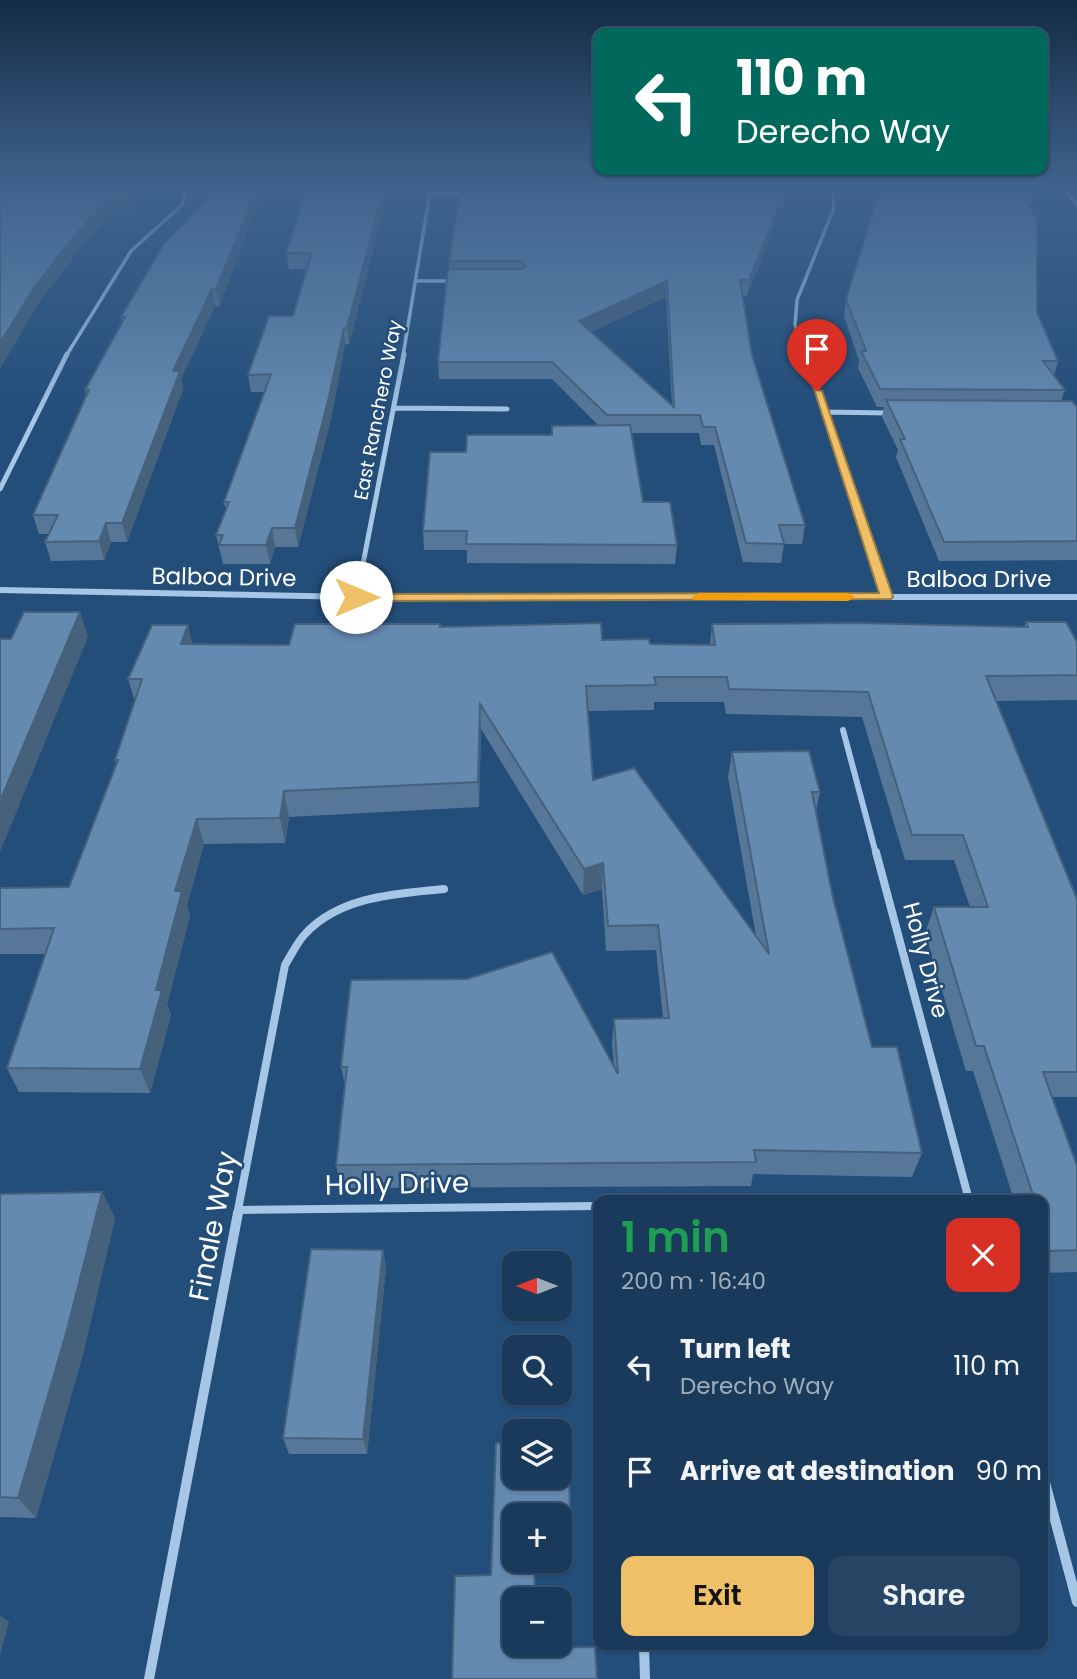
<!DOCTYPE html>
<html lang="en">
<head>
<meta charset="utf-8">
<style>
	:root { --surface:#1a3a5c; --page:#274565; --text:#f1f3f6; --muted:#9fadbb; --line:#385472; --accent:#efc068 }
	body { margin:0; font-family:Poppins,sans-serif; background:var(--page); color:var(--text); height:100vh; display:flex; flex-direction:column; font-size:26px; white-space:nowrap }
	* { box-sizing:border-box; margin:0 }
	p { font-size:23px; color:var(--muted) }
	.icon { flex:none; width:38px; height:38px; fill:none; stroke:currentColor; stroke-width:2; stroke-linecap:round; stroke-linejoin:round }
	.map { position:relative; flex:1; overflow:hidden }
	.details { position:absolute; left:593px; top:1195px; width:455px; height:455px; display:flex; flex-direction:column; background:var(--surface); border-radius:14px; box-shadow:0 2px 5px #0004,0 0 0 2px var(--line) }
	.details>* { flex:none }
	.banner { position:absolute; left:593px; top:28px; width:455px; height:147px; border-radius:14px; box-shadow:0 2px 5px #0004,0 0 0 2px var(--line); background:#00695c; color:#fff; overflow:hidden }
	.needle { width:46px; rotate:270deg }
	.tools { position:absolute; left:502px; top:1251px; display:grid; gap:14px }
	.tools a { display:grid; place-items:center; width:70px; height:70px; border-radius:14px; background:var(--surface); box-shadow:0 2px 5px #0004,0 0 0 2px var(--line); font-size:35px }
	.pin { position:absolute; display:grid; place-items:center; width:60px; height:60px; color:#fff; margin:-72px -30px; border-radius:50% 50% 50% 0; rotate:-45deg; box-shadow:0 0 7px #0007 }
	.pin .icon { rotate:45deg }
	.me { position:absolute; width:77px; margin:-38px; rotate:90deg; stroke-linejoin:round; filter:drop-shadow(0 0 5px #0008) }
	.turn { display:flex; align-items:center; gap:24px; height:147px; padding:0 28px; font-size:32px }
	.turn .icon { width:91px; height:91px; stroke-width:2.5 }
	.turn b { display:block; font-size:49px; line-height:60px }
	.round { display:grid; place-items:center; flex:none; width:74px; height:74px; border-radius:14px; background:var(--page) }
	.head { display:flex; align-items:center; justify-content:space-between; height:119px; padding:0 28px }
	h1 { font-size:42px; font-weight:600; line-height:52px; color:#1e9e55 }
	.action { display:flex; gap:14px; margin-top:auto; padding:14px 28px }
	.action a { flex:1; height:80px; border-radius:14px; background:var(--accent); color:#111; font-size:28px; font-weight:600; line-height:80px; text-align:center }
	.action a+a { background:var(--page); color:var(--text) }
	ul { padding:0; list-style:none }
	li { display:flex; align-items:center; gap:21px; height:105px; padding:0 28px }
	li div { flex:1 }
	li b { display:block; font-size:26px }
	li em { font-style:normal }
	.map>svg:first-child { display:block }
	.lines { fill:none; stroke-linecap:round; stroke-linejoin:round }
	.street-far4 { stroke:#a5c6e4; stroke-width:3.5 }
	.street-far3 { stroke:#a5c6e4; stroke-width:5 }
	.street-far2 { stroke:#a5c6e4; stroke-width:6 }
	.street-far1 { stroke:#a5c6e4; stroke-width:8 }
	.street { stroke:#a5c6e4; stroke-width:10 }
	.wall { fill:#567797; fill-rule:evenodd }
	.shaded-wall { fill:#46617b }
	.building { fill:#648ab0; stroke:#46617b; stroke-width:2; fill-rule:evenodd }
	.route { fill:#efc068; stroke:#9b7d44; stroke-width:2 }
	.slow { fill:#f59e0b }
	.labels { text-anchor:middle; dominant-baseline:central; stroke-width:5; stroke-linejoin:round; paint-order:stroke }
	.far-street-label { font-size:19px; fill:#fff; stroke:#234e7a }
	.street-label { font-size:23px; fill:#fff; stroke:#234e7a }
	.near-street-label { font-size:28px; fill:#fff; stroke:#234e7a }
</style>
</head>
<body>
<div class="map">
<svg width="1077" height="1679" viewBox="0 0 1077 1679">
	<rect width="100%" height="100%" fill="#234e7a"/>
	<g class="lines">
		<path class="street-far4" d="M 1062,186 L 1077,205
			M 430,193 L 467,194
			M 416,281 L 454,281
			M 66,356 L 131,251 L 182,205 L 188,186
			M 403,356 L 431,186
			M 805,356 L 795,325 L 797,300 L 834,208 L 832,186"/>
		<path class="street-far3" d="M 805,354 L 878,574
			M 395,408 L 507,409
			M 824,412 L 890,413
			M 0,489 L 67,354
			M 361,574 L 404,354"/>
		<path class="street-far2" d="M 878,572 L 886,597
			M 0,590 L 356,597 L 1077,597
			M 356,597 L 361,572
			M 843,730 L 876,854"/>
		<path class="street-far1" d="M 876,852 L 969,1200
			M 239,1210 L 598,1206
			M 237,1215 L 285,965 C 292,954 297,942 306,933 C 341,896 396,894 444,889"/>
		<path class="street" d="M 1043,1475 L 1077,1602
			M 644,1645 L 645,1679
			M 149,1679 L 238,1213"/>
	</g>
	<path class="wall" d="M 220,186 L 265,186 L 219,306 L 215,306 L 181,379 L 183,389 L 127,542 L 111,542 L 104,560 L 51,561 L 45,542 L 49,534 L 39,534 L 33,515 L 86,395 L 85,390 L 122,322 L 121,317 Z
		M 788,186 L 784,209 L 779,209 L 774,229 L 747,296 L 743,296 L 752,355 L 805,525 L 802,544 L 784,544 L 781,563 L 743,562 L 714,445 L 701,445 L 699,433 L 631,433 L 643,502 L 677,545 L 675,564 L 467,563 L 467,550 L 424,550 L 423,531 L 466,452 L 552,435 L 552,426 L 599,426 L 552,379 L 439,379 L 438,362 L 449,269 L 449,261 ZM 666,297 L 672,405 L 591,332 Z
		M 872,186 L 1033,186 L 1035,189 L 1031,203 L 1026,203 L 1037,312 L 1058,361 L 1054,376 L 1065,390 L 1061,401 L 1077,407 L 1077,560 L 939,561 L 896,457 L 898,450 L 882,417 L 884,407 L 877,407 L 858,368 L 859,360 L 844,316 L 846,299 L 878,197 Z
		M 379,227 L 349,344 L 345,344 L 331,419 L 298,547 L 275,547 L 270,564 L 223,564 L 216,535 L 226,510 L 224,502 L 265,392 L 251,392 L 248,375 L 293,316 L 308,269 L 289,269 L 286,253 Z
		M 1026,622 L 1077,675 L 1077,700 L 996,701 L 1077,899 L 1077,1097 L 1052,1097 L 1077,1166 L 1077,1272 L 1043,1273 L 1043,1200 L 1014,1200 L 973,1071 L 966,1071 L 925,933 L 934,907 L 970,907 L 954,860 L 905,860 L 862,717 L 726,714 L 724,702 L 654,702 L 654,710 L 588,711 L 593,780 L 756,936 L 728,777 L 732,752 L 820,792 L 816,811 L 833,898 L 872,1047 L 922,1153 L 912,1177 L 753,1174 L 751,1186 L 341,1188 L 336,1165 L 345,1085 L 341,1067 L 614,1066 L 612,1044 L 614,1019 L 663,1018 L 656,950 L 606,951 L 602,889 L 583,895 L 481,729 L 479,807 L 289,817 L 285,843 L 204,844 L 187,905 L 190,916 L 167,1004 L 171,1015 L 150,1093 L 19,1092 L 7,1068 L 46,954 L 0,954 L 0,888 L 69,887 L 117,765 L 115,760 L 135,702 L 128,679 L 193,644 L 289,645 L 440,627 L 650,644 L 710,644 L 712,624 L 1024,627 Z
		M 102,1192 L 115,1218 L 83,1354 L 36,1518 L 0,1517 L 0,1194 Z
		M 383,1250 L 386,1268 L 367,1454 L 289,1454 L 283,1438 Z
		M 496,1443 L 570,1525 L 568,1544 L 560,1544 L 560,1516 L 514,1516 L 452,1679 L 491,1575 Z"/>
	<path class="shaded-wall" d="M 133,186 L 137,186 L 135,213 L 113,214 L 80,249 L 38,304 L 0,369 L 0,343 L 34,288 L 76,234 L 109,199 Z
		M 258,186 L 265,186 L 219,306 L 216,289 Z
		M 384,186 L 389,186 L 349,344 L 347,328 Z
		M 781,194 L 779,209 L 774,229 L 747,296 L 749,280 Z
		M 667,281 L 666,297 L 578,338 L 579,321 Z
		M 212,289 L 215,306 L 181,379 L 183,389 L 127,542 L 122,523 L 173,371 Z
		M 344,328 L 345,344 L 331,419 L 298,547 L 295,528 Z
		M 106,523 L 111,542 L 104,560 L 99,541 Z
		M 272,528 L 275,547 L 270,564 L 266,545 Z
		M 80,612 L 88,637 L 0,852 L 0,801 Z
		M 188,625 L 194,650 L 181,644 Z
		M 480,704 L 481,729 L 479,807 L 478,782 Z
		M 284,791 L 289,817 L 285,843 L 280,818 Z
		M 197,819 L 204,844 L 187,905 L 190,916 L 167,1004 L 171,1015 L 150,1093 L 140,1069 L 175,891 Z
		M 603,863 L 602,889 L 583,895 L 584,869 Z
		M 102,1192 L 115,1218 L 83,1354 L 36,1518 L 18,1498 Z
		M 383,1250 L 386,1268 L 367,1454 L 363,1439 Z
		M 0,1615 L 9,1622 L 0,1656 Z"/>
	<path class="building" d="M 0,186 L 133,186 L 132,198 L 109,199 L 76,234 L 34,288 L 0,343 Z
		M 220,186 L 258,186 L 216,289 L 212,289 L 173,371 L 180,371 L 122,523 L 106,523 L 99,541 L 45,542 L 58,515 L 33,515 L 89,390 L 85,390 L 125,317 L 121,317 L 164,244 Z
		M 307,186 L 384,186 L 347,328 L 344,328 L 328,401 L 295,528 L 272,528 L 266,545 L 219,545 L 223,535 L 216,535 L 229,502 L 224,502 L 271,374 L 248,375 L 269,316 L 293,316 L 312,253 L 286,253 Z
		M 461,186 L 787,186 L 786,194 L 781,194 L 776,214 L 749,280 L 740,280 L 752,355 L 805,525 L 779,525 L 784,544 L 746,543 L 715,427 L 703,427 L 700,415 L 607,415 L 552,362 L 438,362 L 448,269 L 522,269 L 526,266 L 522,261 L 449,261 ZM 667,281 L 674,407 L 579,321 Z
		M 881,186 L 1033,186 L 1035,189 L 1017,188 L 1037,219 L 1037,312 L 1058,361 L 1043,361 L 1065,390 L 880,389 L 861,351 L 866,351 L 846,299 Z
		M 886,400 L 1072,401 L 1077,407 L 1077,541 L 944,542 L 900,439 L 905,439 Z
		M 630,425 L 643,502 L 670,502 L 677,545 L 466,544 L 467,531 L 423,531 L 430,452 L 466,452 L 467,435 L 552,435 L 552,426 Z
		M 24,612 L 80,612 L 0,801 L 0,639 L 11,639 Z
		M 1026,622 L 1066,622 L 1077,642 L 1077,675 L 986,676 L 1077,899 L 1077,1072 L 1043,1072 L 1077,1166 L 1077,1250 L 1047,1251 L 1043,1239 L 1043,1200 L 1030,1200 L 1028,1195 L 1033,1195 L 984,1046 L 976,1046 L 934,907 L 988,907 L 963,835 L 912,835 L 868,692 L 729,689 L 727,677 L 654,677 L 656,685 L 586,686 L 593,780 L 634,768 L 769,954 L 732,752 L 809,751 L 820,792 L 812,792 L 833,898 L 872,1047 L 897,1047 L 922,1153 L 754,1150 L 756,1162 L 336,1165 L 347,1067 L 341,1067 L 351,980 L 467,979 L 552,952 L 618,1074 L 614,1019 L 669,1018 L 658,925 L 608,926 L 603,863 L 584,869 L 480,704 L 478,782 L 284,791 L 280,818 L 197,819 L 175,891 L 182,891 L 156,990 L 162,990 L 140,1069 L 7,1068 L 54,928 L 0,929 L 0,888 L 69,887 L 118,760 L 115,760 L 142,679 L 128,679 L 152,625 L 188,625 L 181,644 L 289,645 L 295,624 L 440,624 L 440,627 L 601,623 L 602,640 L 649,639 L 650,644 L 715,645 L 712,624 L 857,623 L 1028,627 Z
		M 102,1192 L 67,1330 L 18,1498 L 0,1497 L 0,1194 Z
		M 311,1249 L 383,1250 L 363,1439 L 283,1438 Z
		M 496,1443 L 514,1444 L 514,1477 L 560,1477 L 560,1444 L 569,1444 L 570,1525 L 560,1525 L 560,1516 L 514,1516 L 514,1561 L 534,1561 L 535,1600 L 514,1600 L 514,1645 L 536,1645 L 536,1648 L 595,1647 L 597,1679 L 452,1679 L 455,1576 L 491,1575 Z"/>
	<linearGradient id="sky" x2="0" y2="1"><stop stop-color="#132b43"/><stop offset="0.44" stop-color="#3f638d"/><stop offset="1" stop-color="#3f638d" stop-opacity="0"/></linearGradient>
	<rect width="1077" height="421" fill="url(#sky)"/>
	<path class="route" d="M 814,389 L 822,391 L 893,597 L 891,599 L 356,601 L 350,597 L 356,594 L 879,593 Z"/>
	<path class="slow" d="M 699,593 L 848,593 L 855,597 L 848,601 L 694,600 L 692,597 Z"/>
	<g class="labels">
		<g class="far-street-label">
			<text transform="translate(378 410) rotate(-79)">East Ranchero Way</text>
		</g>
		<g class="street-label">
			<text transform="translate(224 577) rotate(1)">Balboa Drive</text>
			<text x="979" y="579">Balboa Drive</text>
			<text transform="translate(926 960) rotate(75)">Holly Drive</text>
		</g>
		<g class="near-street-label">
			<text transform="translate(397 1184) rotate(-1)">Holly Drive</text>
			<text transform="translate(213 1226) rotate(-79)">Finale Way</text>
		</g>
	</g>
</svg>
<div class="tools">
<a><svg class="needle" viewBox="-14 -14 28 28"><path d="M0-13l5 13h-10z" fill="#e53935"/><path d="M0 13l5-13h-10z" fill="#9fadbb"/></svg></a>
<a><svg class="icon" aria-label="search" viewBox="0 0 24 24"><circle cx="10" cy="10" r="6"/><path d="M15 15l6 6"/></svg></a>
<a><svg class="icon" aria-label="layers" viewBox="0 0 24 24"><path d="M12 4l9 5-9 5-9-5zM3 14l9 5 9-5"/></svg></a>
<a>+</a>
<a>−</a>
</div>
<div class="pin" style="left:817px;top:391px;background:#d93025"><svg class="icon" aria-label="arrive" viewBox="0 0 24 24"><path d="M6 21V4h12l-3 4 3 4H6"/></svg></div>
<svg class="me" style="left:356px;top:597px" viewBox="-20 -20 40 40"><circle r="19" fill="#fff"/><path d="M0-13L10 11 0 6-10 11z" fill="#efc068"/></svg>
<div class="banner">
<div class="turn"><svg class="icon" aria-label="left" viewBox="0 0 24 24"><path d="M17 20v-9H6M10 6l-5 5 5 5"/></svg><div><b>110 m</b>Derecho Way</div></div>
</div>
<section class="details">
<div class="head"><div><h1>1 min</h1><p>200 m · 16:40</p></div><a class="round" style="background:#d93025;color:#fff"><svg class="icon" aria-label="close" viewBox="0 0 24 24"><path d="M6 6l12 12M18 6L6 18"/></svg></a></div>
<ul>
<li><svg class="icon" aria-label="left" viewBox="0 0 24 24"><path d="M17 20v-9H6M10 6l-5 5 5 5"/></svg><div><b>Turn left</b><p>Derecho Way</p></div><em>110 m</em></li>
<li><svg class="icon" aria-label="arrive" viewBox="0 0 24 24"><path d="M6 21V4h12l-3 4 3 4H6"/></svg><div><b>Arrive at destination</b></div><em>90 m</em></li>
</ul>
<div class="action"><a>Exit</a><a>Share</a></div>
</section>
</div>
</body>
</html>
